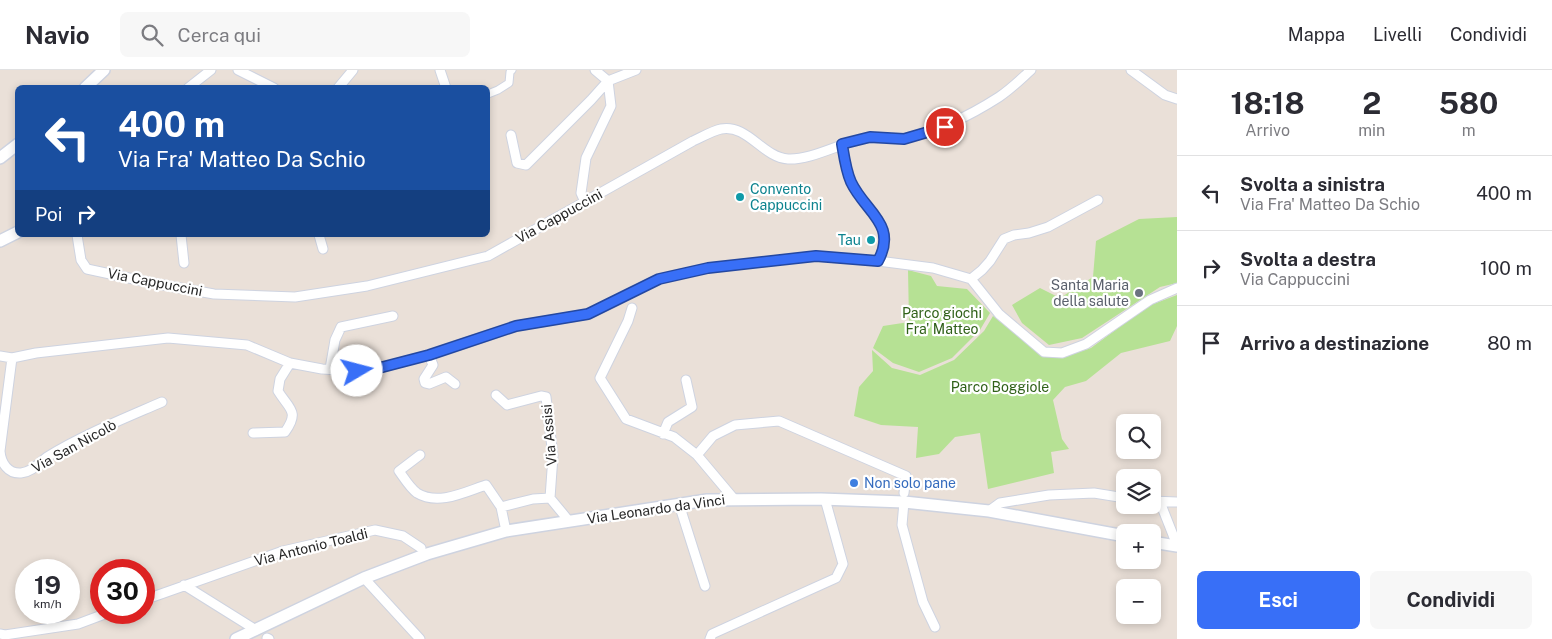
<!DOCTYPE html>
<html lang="it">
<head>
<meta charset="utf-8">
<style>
	:root { --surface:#fff; --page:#f7f7f7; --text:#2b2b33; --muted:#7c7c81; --line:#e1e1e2; --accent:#386ff7 }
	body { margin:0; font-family:"Public Sans",sans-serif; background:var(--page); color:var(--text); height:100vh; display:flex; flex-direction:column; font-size:19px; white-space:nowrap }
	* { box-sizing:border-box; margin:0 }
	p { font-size:16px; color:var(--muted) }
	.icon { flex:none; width:28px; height:28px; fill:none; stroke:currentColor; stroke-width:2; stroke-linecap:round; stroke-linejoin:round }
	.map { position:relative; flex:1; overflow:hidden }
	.side { display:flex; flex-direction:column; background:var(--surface); width:375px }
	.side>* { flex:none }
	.top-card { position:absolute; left:15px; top:15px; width:475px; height:152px; border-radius:8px; box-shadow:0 2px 8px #0003; background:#1a4fa0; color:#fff; overflow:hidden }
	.fabs { position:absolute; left:1116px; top:344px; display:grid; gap:10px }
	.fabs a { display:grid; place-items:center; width:45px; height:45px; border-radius:8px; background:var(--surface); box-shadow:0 2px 8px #0003; font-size:25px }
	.speed { position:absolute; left:15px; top:489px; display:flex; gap:10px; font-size:25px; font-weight:700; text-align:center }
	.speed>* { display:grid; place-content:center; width:65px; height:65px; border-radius:50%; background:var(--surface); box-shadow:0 2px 8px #0003; line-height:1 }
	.speed small { font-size:12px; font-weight:400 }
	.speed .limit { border:8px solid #d22; background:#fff; color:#111 }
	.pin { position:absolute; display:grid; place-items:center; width:42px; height:42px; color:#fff; margin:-21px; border:2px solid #fff; border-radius:50%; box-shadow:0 1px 5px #0007 }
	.me { position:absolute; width:55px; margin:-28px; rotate:82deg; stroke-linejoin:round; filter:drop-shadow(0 0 4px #0008) }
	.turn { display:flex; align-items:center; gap:18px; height:105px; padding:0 20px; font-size:22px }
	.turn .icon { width:65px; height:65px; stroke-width:2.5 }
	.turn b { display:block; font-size:35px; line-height:42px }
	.then { display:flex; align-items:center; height:48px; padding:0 20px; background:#0003; gap:10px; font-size:19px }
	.eta { display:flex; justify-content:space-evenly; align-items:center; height:85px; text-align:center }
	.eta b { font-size:30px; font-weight:700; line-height:35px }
	.action { display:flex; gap:10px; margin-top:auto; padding:10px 20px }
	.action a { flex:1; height:58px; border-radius:8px; background:var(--accent); color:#fff; font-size:20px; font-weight:700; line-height:58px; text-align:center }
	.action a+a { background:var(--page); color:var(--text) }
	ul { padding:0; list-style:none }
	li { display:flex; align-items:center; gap:15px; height:75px; padding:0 20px; border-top:1px solid var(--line) }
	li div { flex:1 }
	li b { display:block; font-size:19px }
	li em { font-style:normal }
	header { display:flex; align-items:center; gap:30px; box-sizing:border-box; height:70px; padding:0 25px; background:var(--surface); border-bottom:1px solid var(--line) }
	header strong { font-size:24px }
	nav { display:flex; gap:28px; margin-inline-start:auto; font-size:18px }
	.search { width:350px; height:45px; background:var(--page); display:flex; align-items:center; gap:12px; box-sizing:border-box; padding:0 18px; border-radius:8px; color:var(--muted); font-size:19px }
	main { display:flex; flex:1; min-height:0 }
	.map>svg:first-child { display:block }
	.park { fill:#b6e194 }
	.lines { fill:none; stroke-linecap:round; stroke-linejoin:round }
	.pedestrian-casing { stroke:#ced3e0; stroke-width:9 }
	.minor-casing { stroke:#ced3e0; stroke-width:11 }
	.tertiary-casing { stroke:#ced3e0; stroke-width:14 }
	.pedestrian { stroke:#fff; stroke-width:7 }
	.minor { stroke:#fff; stroke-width:9 }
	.tertiary { stroke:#fff; stroke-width:11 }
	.route-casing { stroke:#2448a1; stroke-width:12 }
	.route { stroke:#386ff7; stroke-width:9 }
	.culture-dot { fill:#0f9aa8; stroke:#fff; stroke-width:2 }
	.worship-dot { fill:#6b7280; stroke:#fff; stroke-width:2 }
	.shop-dot { fill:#3f7fe0; stroke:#fff; stroke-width:2 }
	.labels { text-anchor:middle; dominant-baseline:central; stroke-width:4.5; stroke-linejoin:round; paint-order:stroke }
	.culture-label { font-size:14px; fill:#0d838f; stroke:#fff; text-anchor:start }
	.street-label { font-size:14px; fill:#272727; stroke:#fff }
	.worship-label { font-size:14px; fill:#5b616d; stroke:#fff; text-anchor:end }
	.park-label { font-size:14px; fill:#306119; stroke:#fff }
	.shop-label { font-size:14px; fill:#366cbe; stroke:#fff; text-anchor:start }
</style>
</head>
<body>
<header>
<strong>Navio</strong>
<div class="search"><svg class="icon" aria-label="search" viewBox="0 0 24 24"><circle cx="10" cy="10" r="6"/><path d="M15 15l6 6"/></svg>Cerca qui</div>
<nav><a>Mappa</a><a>Livelli</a><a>Condividi</a></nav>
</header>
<main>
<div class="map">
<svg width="1177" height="569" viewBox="0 0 1177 569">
	<rect width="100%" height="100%" fill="#eae0d8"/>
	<path class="park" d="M 1177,147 L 1177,213 L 1160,217 L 1082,268 L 1049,275 L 1022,253 L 1012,235 L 1040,218 L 1060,228 L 1093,207 L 1096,171 L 1139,149 Z
		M 908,200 L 931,206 L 937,216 L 967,219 L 990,243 L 980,260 L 952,288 L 919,302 L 893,293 L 873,278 L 883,256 L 909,252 Z
		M 1177,225 L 1177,256 L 1170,271 L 1121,283 L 1086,311 L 1065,317 L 1053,330 L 1062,369 L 1069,379 L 1051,382 L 1054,403 L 988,419 L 980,363 L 955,367 L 939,384 L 916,388 L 918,357 L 881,355 L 854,346 L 859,317 L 873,301 L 872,280 L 892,298 L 920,305 L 954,290 L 984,261 L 993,246 L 1045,287 L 1066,286 L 1091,278 L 1148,236 Z"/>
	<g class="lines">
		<defs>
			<path id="pedestrian" d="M 488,24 L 498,20 L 509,13 L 510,2 L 512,0"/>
			<path id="minor" d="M 238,0 L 274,18
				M 440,0 L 446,18
				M 1131,0 L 1165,25 L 1177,29
				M 188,18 L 211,0
				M 338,18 L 353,0
				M 511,65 L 517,93 L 526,95 L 591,30 L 608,11 L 636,0
				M 841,74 C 845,86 846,101 851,112 C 865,142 898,154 878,191
				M 585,132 L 581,123 L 586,88 L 611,36 L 608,11 L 595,0
				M 77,165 L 81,190 L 87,199 L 152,213 L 214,224 L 295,227 L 367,216 L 488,186 L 693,71 C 702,67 712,61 721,59 C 748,54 762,87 788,89 C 810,90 837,75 858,70 C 875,65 890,71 906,68 C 939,61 971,45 999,27 C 1011,19 1021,9 1031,0
				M 181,165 L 184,193
				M 319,165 L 323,179
				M 971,209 L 999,244 L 1044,282 L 1062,283 L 1086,274 L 1150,230 L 1177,218
				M 632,238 L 628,251 L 600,308 L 626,349 L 674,367 L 697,385 L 734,429
				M 429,285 L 433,295 L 424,309 L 425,313 L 429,314 L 446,307 L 455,314
				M 0,286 L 12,288 L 36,283 L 168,268 L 247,275 L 290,293 L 322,299 L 357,301 L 379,298 L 429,285 L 516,256 L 588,244 L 659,209 L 707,198 L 816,186 L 878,191 L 933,198 L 971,209 L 982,200 L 990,191 L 1004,169 L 1014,165 L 1029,163 L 1048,157 L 1098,130
				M 12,288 L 0,381 C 1,393 8,404 21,403 C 32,402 39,393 47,387 C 83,365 123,349 162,332
				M 330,299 L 335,270 L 341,257 L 393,246
				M 496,325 L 507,335 L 541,326 L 546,327 L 553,386 L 550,428 L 569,451
				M 253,363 L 285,362 C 300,341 289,339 278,321 L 280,309 L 290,293
				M 663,364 L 668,352 L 692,337 L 686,310
				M 420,385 L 399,401 C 404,408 410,418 417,423 C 438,436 465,422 486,415 L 501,437
				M 697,385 L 713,366 L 735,355 L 779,351 L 906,406 L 904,423
				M 1152,431 L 1177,432
				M 904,432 L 902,455 L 923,532 L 935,557
				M 1160,432 L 1177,475
				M 679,434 L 705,516
				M 989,441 L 1000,433 L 1049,425 L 1094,423 L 1125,428
				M 506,461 L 501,437 L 533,429 L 550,428
				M 364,508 L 420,569
				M 184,515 L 256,560
				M 144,530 L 283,481 L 375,460 L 403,466 L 421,478
				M 0,564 L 5,565 L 78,554 L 110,542
				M 267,568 L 269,569
				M 710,569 L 712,564 L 836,508 L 843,494 L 825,429"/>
			<path id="tertiary" d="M 85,18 L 104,0
				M 0,88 L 18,74
				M 0,171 L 18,162
				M 1152,472 L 1177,476
				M 236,569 L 364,508 L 427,484 L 506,461 L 707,430 L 821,429 L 904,432 L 989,441 L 1125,466"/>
		</defs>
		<use href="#pedestrian" class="pedestrian-casing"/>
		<use href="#minor" class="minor-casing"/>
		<use href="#tertiary" class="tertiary-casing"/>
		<use href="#pedestrian" class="pedestrian"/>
		<use href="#minor" class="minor"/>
		<use href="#tertiary" class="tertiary"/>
	</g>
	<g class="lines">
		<defs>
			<path id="route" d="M 357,301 L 379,298 L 429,285 L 516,256 L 588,244 L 659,209 L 708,198 L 816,186 L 878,191 C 898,154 865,142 851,112 C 846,101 844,86 842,74 L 870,67 L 904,69 L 945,57"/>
		</defs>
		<use href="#route" class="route-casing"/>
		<use href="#route" class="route"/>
	</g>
	<g class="culture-dot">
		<circle cx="740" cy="127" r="5"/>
		<circle cx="871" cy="170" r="5"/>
	</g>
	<circle class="worship-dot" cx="1139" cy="223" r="5"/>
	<circle class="shop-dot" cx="854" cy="413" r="5"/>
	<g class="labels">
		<g class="culture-label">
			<text x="750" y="119">Convento<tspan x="750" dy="16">Cappuccini</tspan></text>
			<text x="861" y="170" text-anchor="end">Tau</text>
		</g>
		<g class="street-label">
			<text transform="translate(559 146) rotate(-29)">Via Cappuccini</text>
			<text transform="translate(155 212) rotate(11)">Via Cappuccini</text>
			<text transform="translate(549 365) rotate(-95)">Via Assisi</text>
			<text transform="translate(74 376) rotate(-29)">Via San Nicolò</text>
			<text transform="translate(656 439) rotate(-8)">Via Leonardo da Vinci</text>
			<text transform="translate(311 477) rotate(-14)">Via Antonio Toaldi</text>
		</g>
		<g class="worship-label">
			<text x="1129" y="215">Santa Maria<tspan x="1129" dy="16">della salute</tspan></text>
		</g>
		<g class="park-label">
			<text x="942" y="243">Parco giochi<tspan x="942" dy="16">Fra' Matteo</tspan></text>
			<text x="1000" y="317">Parco Boggiole</text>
		</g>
		<g class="shop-label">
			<text x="864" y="413">Non solo pane</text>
		</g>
	</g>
</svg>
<div class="fabs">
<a><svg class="icon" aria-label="search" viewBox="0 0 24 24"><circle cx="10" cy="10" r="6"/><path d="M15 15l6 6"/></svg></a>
<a><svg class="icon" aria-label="layers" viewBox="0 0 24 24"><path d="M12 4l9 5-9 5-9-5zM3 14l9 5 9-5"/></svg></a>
<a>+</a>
<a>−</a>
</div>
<div class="speed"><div>19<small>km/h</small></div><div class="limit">30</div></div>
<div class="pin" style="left:945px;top:57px;background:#d93025"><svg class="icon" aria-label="arrive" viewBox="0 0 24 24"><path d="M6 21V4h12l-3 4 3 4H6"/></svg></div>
<svg class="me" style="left:357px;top:301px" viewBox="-20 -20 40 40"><circle r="19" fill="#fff"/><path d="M0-13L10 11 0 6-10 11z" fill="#386ff7"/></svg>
<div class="top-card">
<div class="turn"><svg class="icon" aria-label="left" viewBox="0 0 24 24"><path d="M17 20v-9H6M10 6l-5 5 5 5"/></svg><div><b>400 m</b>Via Fra' Matteo Da Schio</div></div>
<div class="then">Poi<svg class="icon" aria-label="right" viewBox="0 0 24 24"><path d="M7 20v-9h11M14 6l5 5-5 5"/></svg></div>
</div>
</div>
<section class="side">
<div class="eta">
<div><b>18:18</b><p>Arrivo</p></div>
<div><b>2</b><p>min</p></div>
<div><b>580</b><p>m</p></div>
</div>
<ul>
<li><svg class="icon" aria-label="left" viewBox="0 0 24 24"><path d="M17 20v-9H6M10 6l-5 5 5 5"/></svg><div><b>Svolta a sinistra</b><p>Via Fra' Matteo Da Schio</p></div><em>400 m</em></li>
<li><svg class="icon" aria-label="right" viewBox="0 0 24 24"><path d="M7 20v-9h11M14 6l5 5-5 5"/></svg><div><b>Svolta a destra</b><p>Via Cappuccini</p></div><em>100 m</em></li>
<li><svg class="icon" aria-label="arrive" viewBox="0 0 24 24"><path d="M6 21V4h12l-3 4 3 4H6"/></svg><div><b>Arrivo a destinazione</b></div><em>80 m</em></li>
</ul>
<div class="action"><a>Esci</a><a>Condividi</a></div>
</section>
</main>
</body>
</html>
